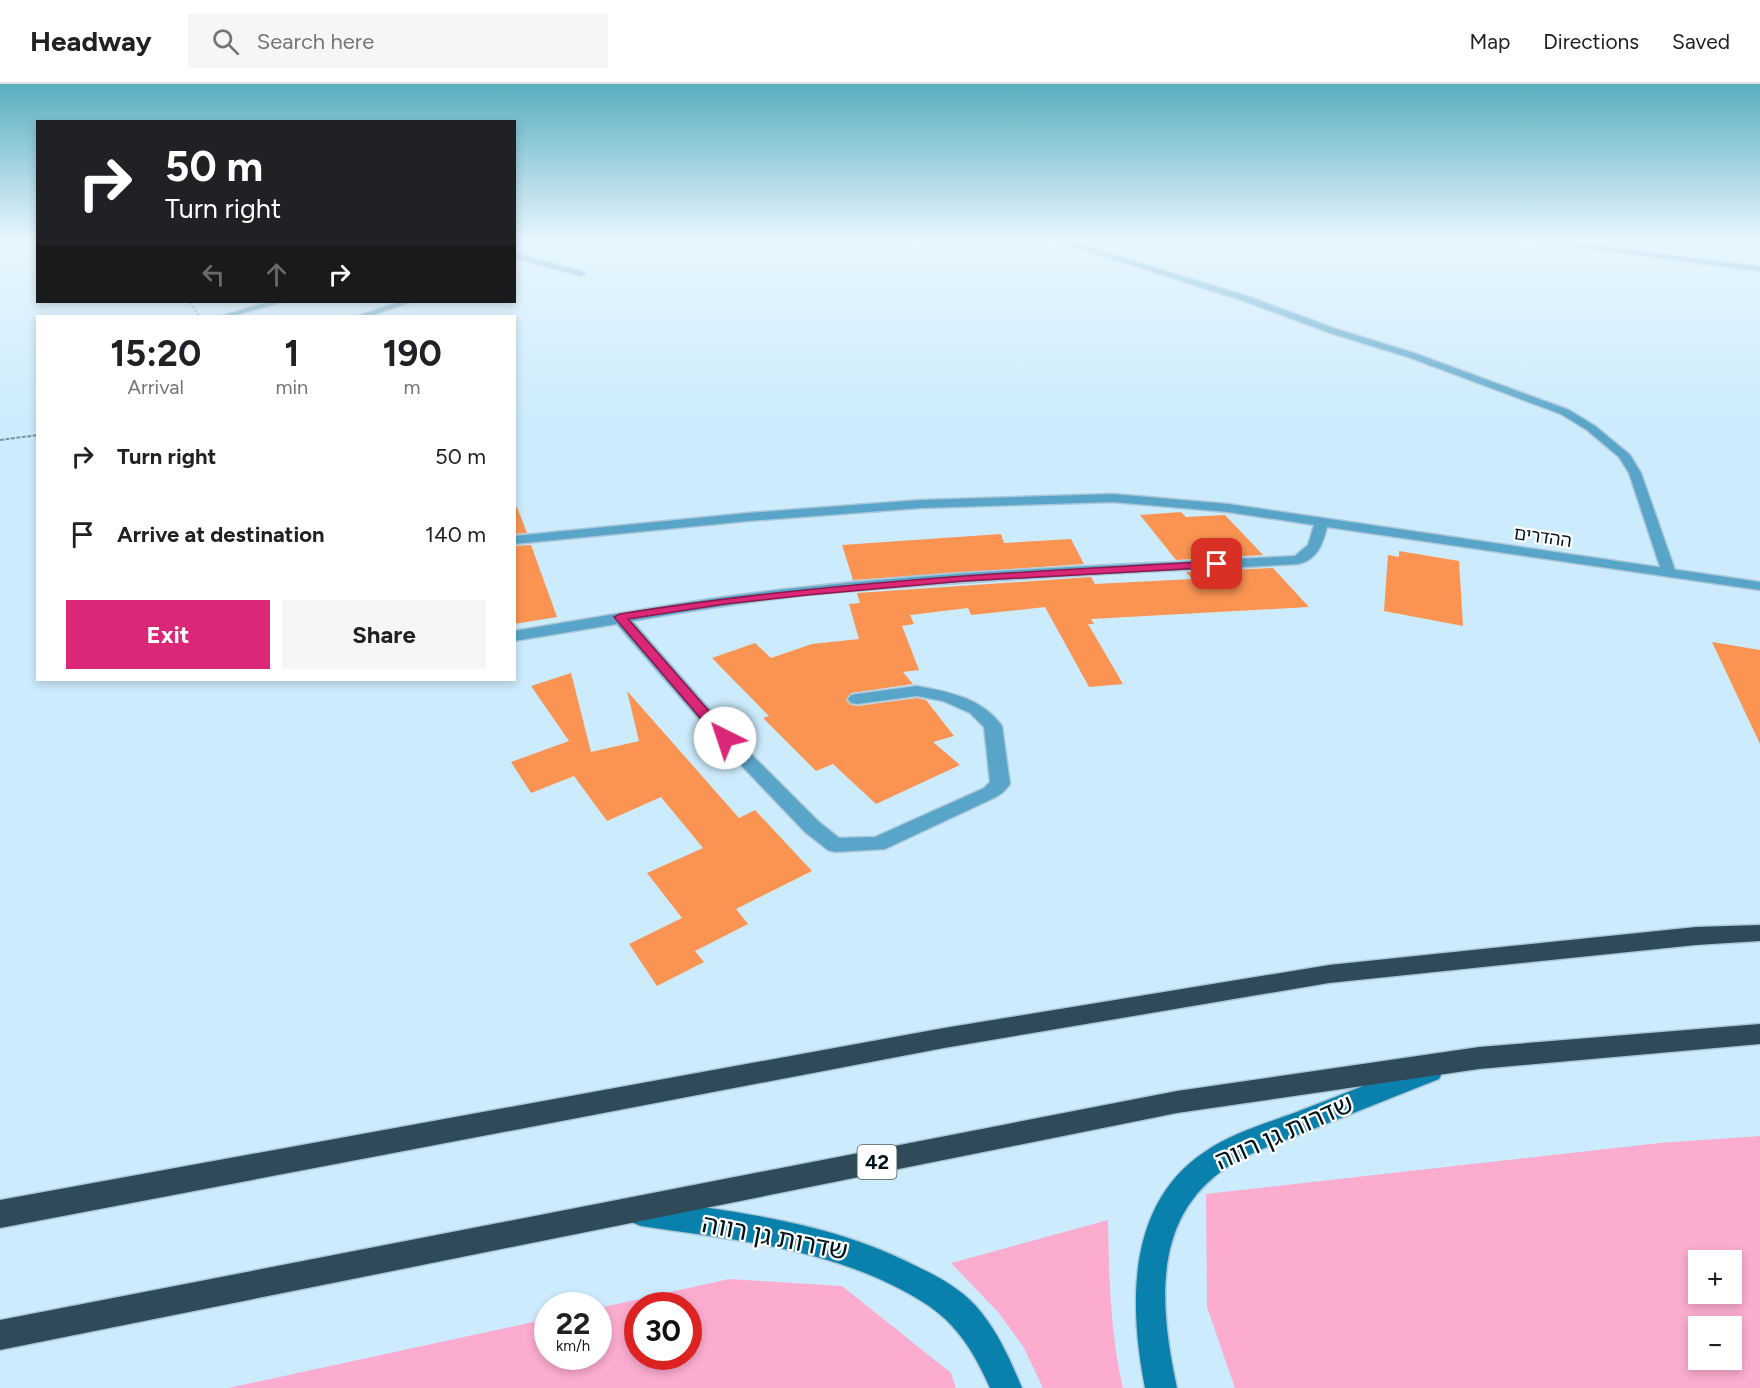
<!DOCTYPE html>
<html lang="en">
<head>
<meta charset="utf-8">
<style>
	:root { --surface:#fff; --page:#f6f6f6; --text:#202124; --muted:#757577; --line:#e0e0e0; --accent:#db2777 }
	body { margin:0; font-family:Figtree,"Noto Sans Hebrew",sans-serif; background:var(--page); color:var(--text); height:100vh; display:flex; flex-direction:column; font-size:22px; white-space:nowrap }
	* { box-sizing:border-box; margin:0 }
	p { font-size:20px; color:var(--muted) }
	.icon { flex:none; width:33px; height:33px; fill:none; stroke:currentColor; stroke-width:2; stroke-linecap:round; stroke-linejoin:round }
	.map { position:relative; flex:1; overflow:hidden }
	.side { position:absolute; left:36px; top:231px; width:480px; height:366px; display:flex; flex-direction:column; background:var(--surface); border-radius:0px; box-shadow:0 3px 9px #0003 }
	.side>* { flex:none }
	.hud { position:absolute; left:36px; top:36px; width:480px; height:183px; border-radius:0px; box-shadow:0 3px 9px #0003; background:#202124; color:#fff; overflow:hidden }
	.tools { position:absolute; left:1688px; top:1166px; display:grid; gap:12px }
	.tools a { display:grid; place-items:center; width:54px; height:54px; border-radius:0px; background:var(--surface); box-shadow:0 3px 9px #0003; font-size:30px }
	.speed { position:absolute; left:534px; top:1208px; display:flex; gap:12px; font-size:30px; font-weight:700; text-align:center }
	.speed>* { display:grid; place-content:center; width:78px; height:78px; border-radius:50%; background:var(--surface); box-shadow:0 3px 9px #0003; line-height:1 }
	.speed small { font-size:15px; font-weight:400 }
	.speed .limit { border:9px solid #d22; background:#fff; color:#111 }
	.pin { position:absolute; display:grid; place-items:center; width:51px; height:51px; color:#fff; margin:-26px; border-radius:12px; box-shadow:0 3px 9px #0006 }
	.me { position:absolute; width:66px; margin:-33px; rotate:319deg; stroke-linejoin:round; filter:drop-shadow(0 0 4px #0008) }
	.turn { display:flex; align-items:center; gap:21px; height:126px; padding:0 30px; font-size:27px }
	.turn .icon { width:78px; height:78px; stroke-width:2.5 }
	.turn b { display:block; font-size:42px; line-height:51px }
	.lanes { display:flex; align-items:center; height:57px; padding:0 30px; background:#0003; justify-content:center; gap:30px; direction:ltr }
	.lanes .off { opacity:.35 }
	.eta { display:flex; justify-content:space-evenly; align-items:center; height:102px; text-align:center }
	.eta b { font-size:36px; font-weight:700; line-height:42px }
	.button { display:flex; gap:12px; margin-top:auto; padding:12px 30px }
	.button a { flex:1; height:69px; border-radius:0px; background:var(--accent); color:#fff; font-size:24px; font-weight:700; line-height:69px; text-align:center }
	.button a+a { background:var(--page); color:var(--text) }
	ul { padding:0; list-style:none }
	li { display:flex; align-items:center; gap:18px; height:78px; padding:0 30px }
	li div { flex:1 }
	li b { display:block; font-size:22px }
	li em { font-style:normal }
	header { display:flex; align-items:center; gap:36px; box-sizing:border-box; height:84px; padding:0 30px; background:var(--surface); border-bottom:2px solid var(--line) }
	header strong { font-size:28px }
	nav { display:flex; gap:33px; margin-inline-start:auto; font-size:21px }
	.search { width:420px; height:54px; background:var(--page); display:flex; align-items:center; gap:15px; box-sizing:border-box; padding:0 21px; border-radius:0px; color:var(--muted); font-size:22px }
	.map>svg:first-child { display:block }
	.green { fill:#fbaccf; fill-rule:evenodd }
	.building { fill:#fb9453 }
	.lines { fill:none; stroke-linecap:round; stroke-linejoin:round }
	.lane-casing { stroke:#acc8d8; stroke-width:3 }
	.street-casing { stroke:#acc8d8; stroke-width:3 }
	.secondary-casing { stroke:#acc8d8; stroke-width:3 }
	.highway-casing { stroke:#acc8d8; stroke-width:3 }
	.path-far1 { stroke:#7992a0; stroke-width:1.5; stroke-dasharray:3 1.5; stroke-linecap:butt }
	.path { stroke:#7992a0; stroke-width:2; stroke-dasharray:4 1.5; stroke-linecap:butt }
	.lane { fill:#59a5ca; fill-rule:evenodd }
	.street { fill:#59a5ca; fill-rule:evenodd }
	.secondary { fill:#0a81ac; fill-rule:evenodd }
	.highway { fill:#2f4b5a; fill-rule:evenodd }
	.route { fill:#db2777; stroke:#8e194d; stroke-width:1.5 }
	.labels { text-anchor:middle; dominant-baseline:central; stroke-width:4.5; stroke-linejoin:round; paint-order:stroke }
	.far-street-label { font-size:18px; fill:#01131d; stroke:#fff }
	.shield { fill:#fff; stroke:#4d5a61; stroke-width:1.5 }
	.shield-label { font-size:20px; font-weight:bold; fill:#01131d }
	.near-street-label { font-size:26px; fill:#01131d; stroke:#fff }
</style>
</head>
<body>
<header>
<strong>Headway</strong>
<div class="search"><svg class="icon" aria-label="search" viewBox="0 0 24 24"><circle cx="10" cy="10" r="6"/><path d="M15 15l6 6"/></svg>Search here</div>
<nav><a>Map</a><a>Directions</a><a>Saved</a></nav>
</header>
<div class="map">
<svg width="1760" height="1304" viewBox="0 0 1760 1304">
	<rect width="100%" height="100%" fill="#ccebfc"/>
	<path class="green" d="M 1760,1052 L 1760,1304 L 1235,1304 L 1207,1223 L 1206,1110 L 1660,1059 ZM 1698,1176 L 1731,1176 L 1731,1209 L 1698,1209 ZM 1698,1242 L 1731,1242 L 1731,1275 L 1698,1275 Z
		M 1108,1136 C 1109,1192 1110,1249 1123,1304 L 1043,1304 L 1023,1262 L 998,1228 L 951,1179 Z
		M 729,1195 L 842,1202 L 951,1289 L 956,1304 L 228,1304 L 547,1235 L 548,1272 L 598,1272 L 599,1224 ZM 638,1221 L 688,1221 L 688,1272 L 638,1272 Z"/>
	<path class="building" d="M 517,423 L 527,449 L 514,450 L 514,424 Z
		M 1181,428 L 1186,433 L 1225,431 L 1263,471 L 1176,476 L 1140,431 Z
		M 1001,450 L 1004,459 L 1071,455 L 1084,480 L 853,496 L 842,461 Z
		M 531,461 L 557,533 L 514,540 L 514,462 Z
		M 1399,467 L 1459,477 L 1463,542 L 1384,527 L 1388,471 L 1399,473 Z
		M 1273,484 L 1309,523 L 1091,535 L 1094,540 L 1088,540 L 1123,600 L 1089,603 L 1045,523 L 971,531 L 968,524 L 910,531 L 914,540 L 902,542 L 919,586 L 903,588 L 913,600 L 851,609 L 846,616 L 851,621 L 857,622 L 917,614 L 926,616 L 954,652 L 933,658 L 960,681 L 876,720 L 833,680 L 816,687 L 763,634 L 769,632 L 712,574 L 755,559 L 771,574 L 812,560 L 859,555 L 849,520 L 860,519 L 857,509 L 1091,493 L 1095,500 L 1192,495 L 1186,488 Z
		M 1712,558 L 1760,566 L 1760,660 Z
		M 571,589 L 591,668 L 639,657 L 627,607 L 739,734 L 755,726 L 812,787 L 736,825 L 748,840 L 695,867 L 704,878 L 657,902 L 629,860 L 682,834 L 647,789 L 703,764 L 661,713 L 607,737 L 574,692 L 531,709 L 511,678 L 569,657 L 531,602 Z"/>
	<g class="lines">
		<defs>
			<path id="lane" d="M 1053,156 L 1065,156 L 1250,213 L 1336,245 L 1414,269 L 1569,326 L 1595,342 L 1630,371 L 1641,389 L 1676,489 L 1669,493 L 1662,489 L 1629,389 L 1619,373 L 1587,346 L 1561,330 L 1408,273 L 1330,249 L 1244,217 Z
				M 514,169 L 584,188 L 585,190 L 581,192 L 514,174 Z
				M 400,218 L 411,218 L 369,232 L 357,232 Z
				M 917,602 C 949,608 982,614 1002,642 L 1010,700 C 1003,710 994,717 982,713 L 979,709 L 990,698 L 984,643 L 970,629 L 943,617 L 917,612 L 857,620 L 851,619 L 848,615 L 851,611 L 857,610 Z"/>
			<path id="street" d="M 1525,156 L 1549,156 L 1760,183 L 1760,187 Z
				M 269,218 L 281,218 L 233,232 L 221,232 Z
				M 1113,410 L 1228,420 L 1760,498 L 1760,506 L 1327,443 C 1323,460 1317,476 1298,480 C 1134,489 970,495 808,511 C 749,517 690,527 632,537 L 731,650 L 819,738 L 839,754 L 875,753 L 982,705 L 989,703 L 996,705 L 999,709 L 996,713 L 885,765 L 835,768 L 828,766 L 805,748 L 719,658 L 617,540 L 514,557 L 514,547 C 612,531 707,513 806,503 C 968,485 1132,481 1295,472 L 1308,461 L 1314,441 L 1228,428 L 1113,418 L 921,424 L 748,437 L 514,460 L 514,452 L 748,429 L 921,416 Z"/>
			<path id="secondary" d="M 1430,976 L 1439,979 L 1443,987 L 1439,995 C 1395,1012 1352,1030 1308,1047 C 1282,1058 1254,1066 1229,1082 C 1150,1133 1160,1224 1177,1304 L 1145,1304 C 1129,1221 1126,1119 1206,1067 C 1233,1049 1264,1040 1294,1029 C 1339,1012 1384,993 1430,976 Z
				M 641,1114 C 737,1128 832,1138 918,1183 C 939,1193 959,1204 975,1221 C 996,1244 1010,1275 1022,1304 L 990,1304 C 980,1282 969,1260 952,1242 C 938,1226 919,1215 900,1205 C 820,1163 729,1155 641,1142 L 631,1138 L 627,1128 L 631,1118 Z"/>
			<path id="highway" d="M 1760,841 L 1760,857 L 1696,861 L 1329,899 L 944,964 L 0,1144 L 0,1116 L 944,944 L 1329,881 L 1696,843 Z
				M 1760,940 L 1760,960 L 1479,985 L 1177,1029 L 0,1266 L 0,1236 L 1177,1007 L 1479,963 Z"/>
		</defs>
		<use href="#lane" class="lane-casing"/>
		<use href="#street" class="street-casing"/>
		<use href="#secondary" class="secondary-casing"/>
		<use href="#highway" class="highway-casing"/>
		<path class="path-far1" d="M 912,158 L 920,156
			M 190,218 L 199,232"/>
		<path class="path" d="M 0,356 L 38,351"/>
		<use href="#lane" class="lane"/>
		<use href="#street" class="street"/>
		<use href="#secondary" class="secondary"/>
		<use href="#highway" class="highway"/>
	</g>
	<linearGradient id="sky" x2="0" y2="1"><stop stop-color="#59aec0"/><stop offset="0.46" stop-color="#e8f6fe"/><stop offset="1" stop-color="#e8f6fe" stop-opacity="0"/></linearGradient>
	<rect width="1760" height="339" fill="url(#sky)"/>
	<path class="route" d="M 1217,477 L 1222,480 L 1221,483 L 964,497 L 807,511 L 725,520 L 628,535 L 730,651 L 732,654 L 725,659 L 720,657 L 614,533 L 620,530 C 819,498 1016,488 1217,477 Z"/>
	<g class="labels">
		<g class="far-street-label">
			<text transform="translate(1543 453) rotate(8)">ההדרים</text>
		</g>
		<rect class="shield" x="857.5" y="1061" width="39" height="34" rx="4.5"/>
		<g class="shield-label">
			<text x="877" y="1078">42</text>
		</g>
		<g class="near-street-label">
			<text transform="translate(1284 1048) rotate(-24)">שדרות גן רווה</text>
			<text transform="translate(775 1153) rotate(11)">שדרות גן רווה</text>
		</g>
	</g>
</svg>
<div class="tools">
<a>+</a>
<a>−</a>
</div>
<div class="speed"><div>22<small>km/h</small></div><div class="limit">30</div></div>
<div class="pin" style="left:1217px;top:480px;background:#d93025"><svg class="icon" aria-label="arrive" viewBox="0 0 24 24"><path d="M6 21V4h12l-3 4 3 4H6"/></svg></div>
<svg class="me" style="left:725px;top:654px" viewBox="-20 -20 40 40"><circle r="19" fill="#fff"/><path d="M0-13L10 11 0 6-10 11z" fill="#db2777"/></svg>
<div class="hud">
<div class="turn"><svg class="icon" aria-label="right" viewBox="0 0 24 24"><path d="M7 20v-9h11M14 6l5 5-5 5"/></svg><div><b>50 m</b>Turn right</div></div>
<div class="lanes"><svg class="icon off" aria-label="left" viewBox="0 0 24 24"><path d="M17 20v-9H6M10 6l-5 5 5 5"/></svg><svg class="icon off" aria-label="ahead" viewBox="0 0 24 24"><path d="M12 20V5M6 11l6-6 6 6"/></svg><svg class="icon" aria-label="right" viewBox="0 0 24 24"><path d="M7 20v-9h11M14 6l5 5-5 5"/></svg></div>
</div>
<section class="side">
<div class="eta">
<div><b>15:20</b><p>Arrival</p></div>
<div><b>1</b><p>min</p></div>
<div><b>190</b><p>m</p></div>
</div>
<ul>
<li><svg class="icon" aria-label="right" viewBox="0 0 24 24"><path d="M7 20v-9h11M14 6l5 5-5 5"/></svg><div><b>Turn right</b></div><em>50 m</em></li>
<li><svg class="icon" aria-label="arrive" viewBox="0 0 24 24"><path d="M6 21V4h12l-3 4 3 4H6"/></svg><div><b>Arrive at destination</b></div><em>140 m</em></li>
</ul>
<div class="button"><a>Exit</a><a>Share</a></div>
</section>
</div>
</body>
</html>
